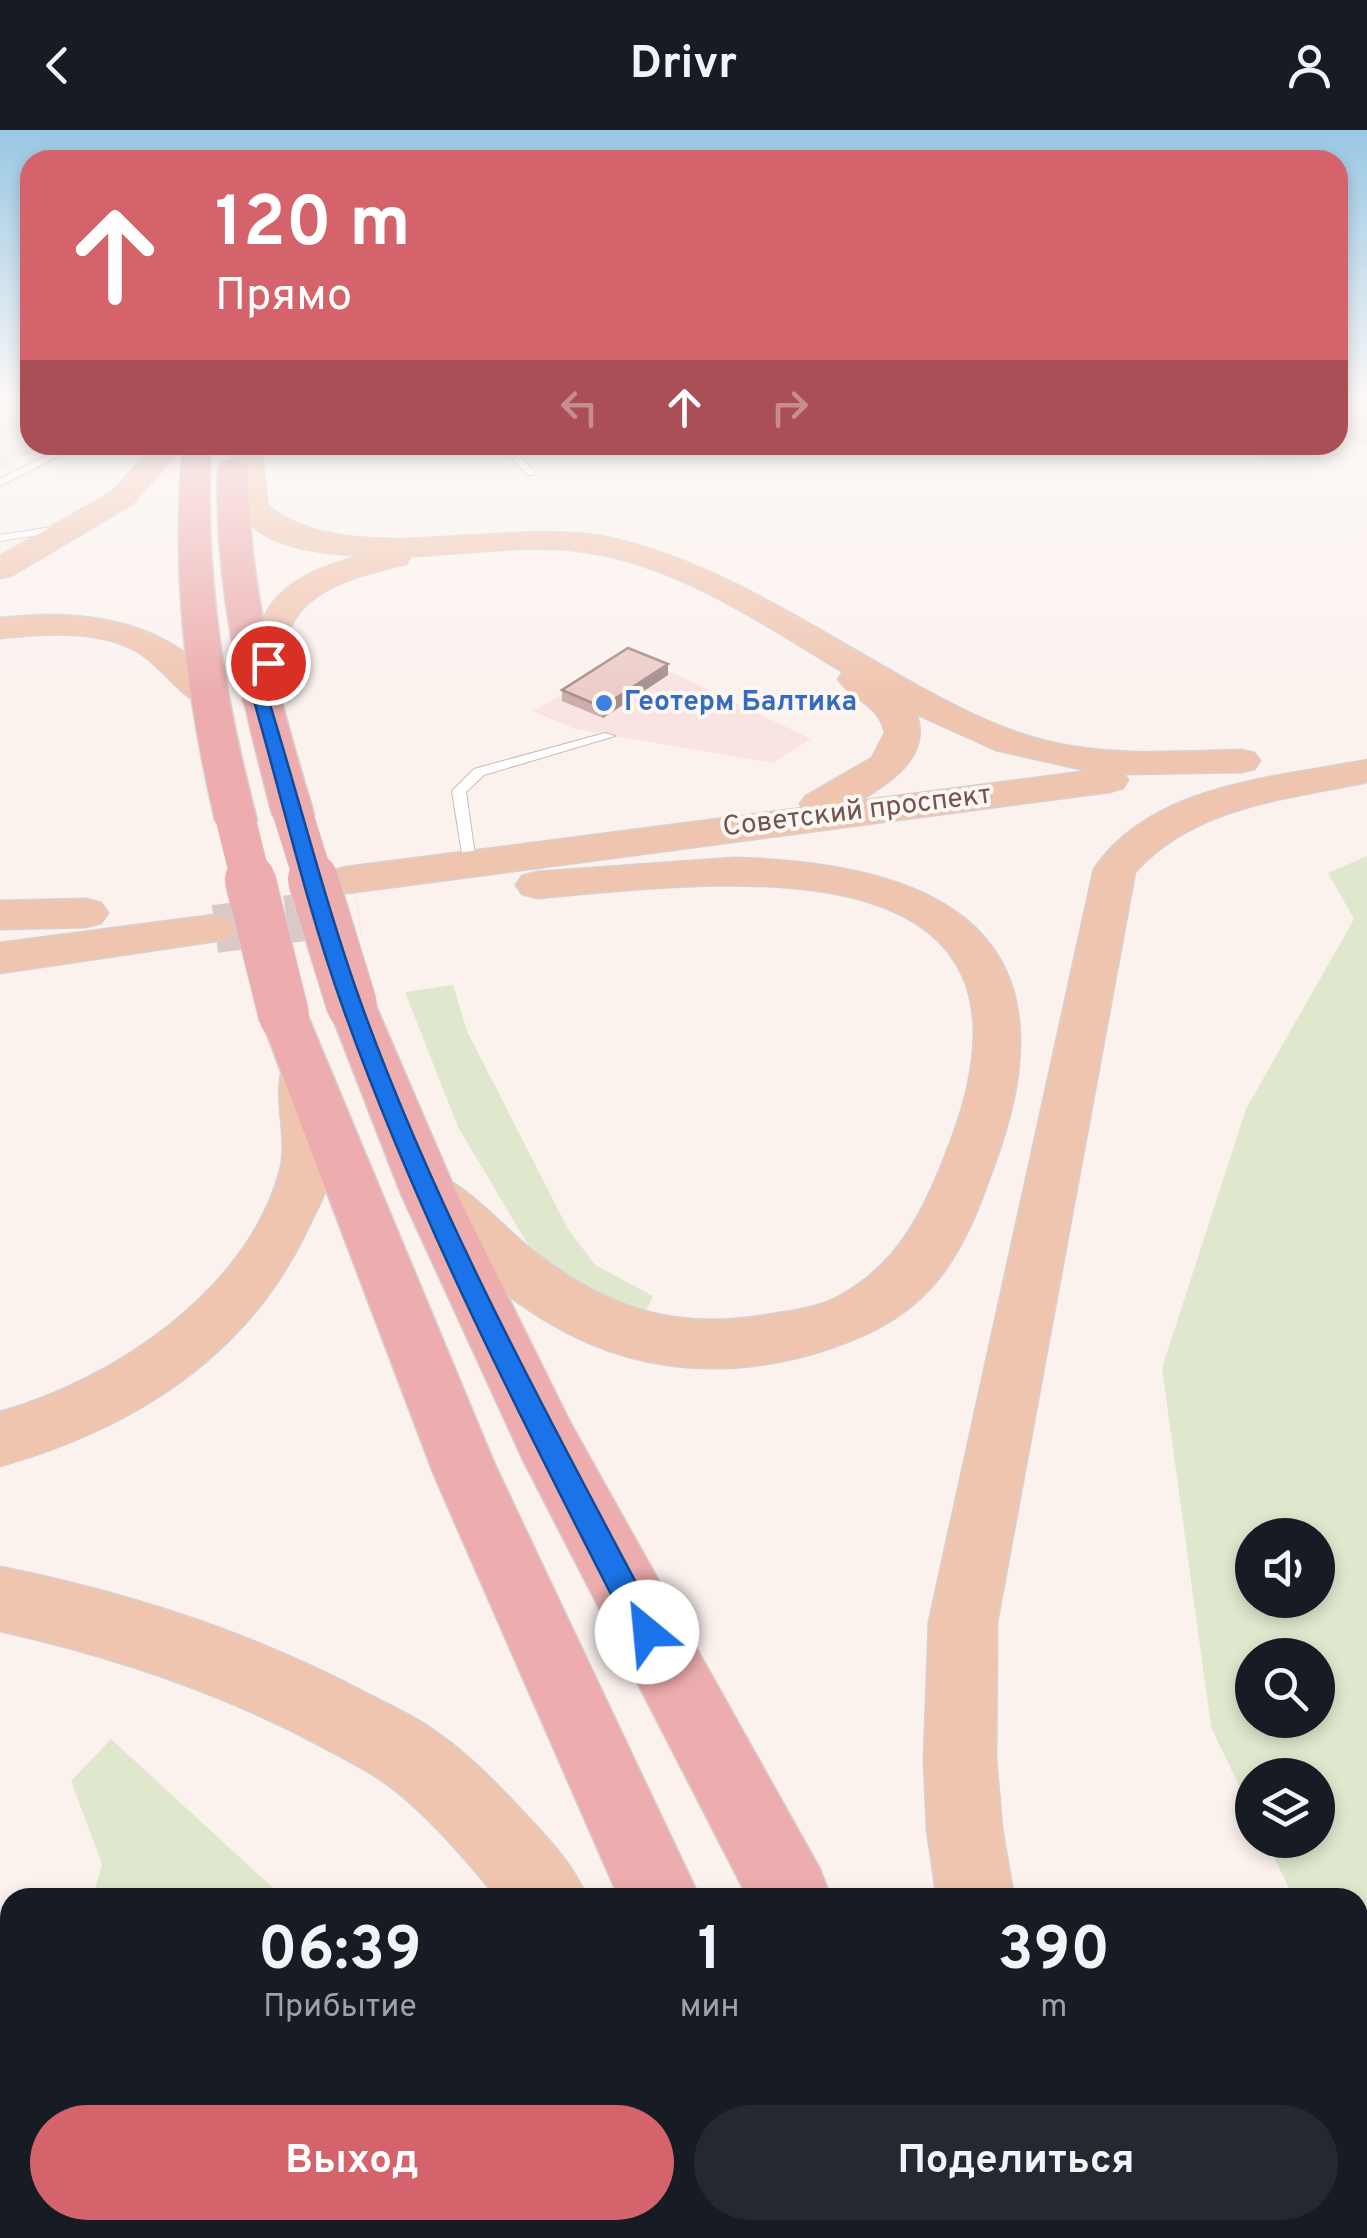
<!DOCTYPE html>
<html lang="ru">
<head>
<meta charset="utf-8">
<style>
	:root { --surface:#171b24; --page:#242831; --text:#f1f3f6; --muted:#9ea1a6; --accent:#d5636b }
	body { margin:0; font-family:Overpass,sans-serif; background:var(--page); color:var(--text); height:100vh; display:flex; flex-direction:column; font-size:38px; white-space:nowrap }
	* { box-sizing:border-box; margin:0 }
	p { font-size:32px; color:var(--muted) }
	.icon { flex:none; width:55px; height:55px; fill:none; stroke:currentColor; stroke-width:2; stroke-linecap:round; stroke-linejoin:round }
	.map { position:relative; flex:1; overflow:hidden }
	.panel { position:absolute; left:0px; top:1758px; width:1368px; height:352px; display:flex; flex-direction:column; background:var(--surface); border-radius:30px 30px 0 0; box-shadow:0 5px 15px #0003 }
	.panel>* { flex:none }
	.hud { position:absolute; left:20px; top:20px; width:1328px; height:305px; border-radius:30px; box-shadow:0 5px 15px #0003; background:#d5636b; color:#fff; overflow:hidden }
	.buttons { position:absolute; left:1235px; top:1388px; display:grid; gap:20px }
	.buttons a { display:grid; place-items:center; width:100px; height:100px; border-radius:50%; background:var(--surface); box-shadow:0 5px 15px #0003; font-size:50px }
	.pin { position:absolute; display:grid; place-items:center; width:85px; height:85px; color:#fff; margin:-42px; border:5px solid #fff; border-radius:50%; box-shadow:0 2px 10px #0007 }
	.me { position:absolute; width:110px; margin:-55px; rotate:332deg; stroke-linejoin:round; filter:drop-shadow(0 0 8px #0008) }
	.turn { display:flex; align-items:center; gap:35px; height:210px; padding:0 30px; font-size:45px }
	.turn .icon { width:130px; height:130px; stroke-width:2.5 }
	.turn b { display:block; font-size:70px; line-height:85px }
	.lanes { display:flex; align-items:center; height:95px; padding:0 30px; background:#0003; justify-content:center; gap:50px; direction:ltr }
	.lanes .off { opacity:.35 }
	.eta { display:flex; justify-content:space-evenly; align-items:center; height:170px; text-align:center }
	.eta b { font-size:60px; font-weight:700; line-height:70px }
	.action { display:flex; gap:20px; margin-top:auto; padding:20px 30px }
	.action a { flex:1; height:115px; border-radius:60px; background:var(--accent); color:#fff; font-size:40px; font-weight:700; line-height:115px; text-align:center }
	.action a+a { background:var(--page); color:var(--text) }
	header { display:flex; justify-content:space-between; align-items:center; height:130px; padding:0 30px; background:var(--surface); font-size:45px; font-weight:700 }
	.map>svg:first-child { display:block }
	.commercial { fill:#f9e3e3 }
	.industrial { fill:#ebe4e2 }
	.green { fill:#dfe8cd; fill-rule:evenodd }
	.lines { fill:none; stroke-linecap:round; stroke-linejoin:round }
	.primary-tunnel { stroke:#d9cac7; stroke-width:48; stroke-dasharray:48 24; stroke-linecap:butt }
	.lane-casing { stroke:#cebab6; stroke-width:2 }
	.primary-casing { stroke:#d8cfcf; stroke-width:3 }
	.highway-casing { stroke:#d8cfcf; stroke-width:3 }
	.lane { fill:#fff; fill-rule:evenodd }
	.primary { fill:#f0c5af; fill-rule:evenodd }
	.highway { fill:#edadaf; fill-rule:evenodd }
	.highway-bridge-far1-casing { stroke:#d8cfcf; stroke-width:40; stroke-linecap:butt }
	.highway-bridge-casing { stroke:#d8cfcf; stroke-width:52; stroke-linecap:butt }
	.highway-bridge-far1 { stroke:#edadaf; stroke-width:39 }
	.highway-bridge { stroke:#edadaf; stroke-width:50 }
	.wall { fill:#ccafac }
	.shaded-wall { fill:#a68f8c }
	.building { fill:#edccc8; stroke:#a68f8c; stroke-width:2.5 }
	.route { fill:#1a73e8; stroke:#114b97; stroke-width:2.5 }
	.shop-dot { fill:#3f7fe0; stroke:#fdf7f4; stroke-width:4 }
	.labels { text-anchor:middle; dominant-baseline:central; stroke-width:8; stroke-linejoin:round; paint-order:stroke }
	.far-shop-label { font-size:28px; font-weight:bold; fill:#366cbe; stroke:#fdf7f4; text-anchor:start }
	.far-street-label { font-size:28px; fill:#745452; stroke:#fdf7f4 }
</style>
</head>
<body>
<header><svg class="icon" aria-label="back" viewBox="0 0 24 24"><path d="M15 5l-7 7 7 7"/></svg>Drivr<svg class="icon" aria-label="person" viewBox="0 0 24 24"><circle cx="12" cy="8" r="4"/><path d="M4 21q1-7 8-7t8 7"/></svg></header>
<div class="map">
<svg width="1367" height="2108" viewBox="0 0 1367 2108">
	<rect width="100%" height="100%" fill="#fbf2ee"/>
	<path class="commercial" d="M 633,524 L 811,609 L 773,633 L 575,599 L 533,581 Z"/>
	<path class="industrial" d="M 0,270 L 30,270 L 30,315 L 49,315 L 0,338 Z"/>
	<path class="green" d="M 1338,272 L 1367,275 L 1367,315 L 1338,305 Z
		M 1061,315 L 1298,315 L 1315,328 L 1270,332 L 1243,317 L 1107,324 Z
		M 1367,726 L 1367,1921 L 1358,1901 L 1358,1768 L 1293,1767 L 1266,1710 L 1318,1710 L 1318,1645 L 1252,1645 L 1252,1683 L 1211,1597 L 1162,1238 L 1246,979 L 1354,789 L 1328,743 ZM 1318,1405 L 1318,1470 L 1252,1470 L 1252,1405 ZM 1252,1525 L 1318,1525 L 1318,1590 L 1252,1590 Z
		M 453,855 L 467,901 L 568,1099 L 595,1135 L 653,1166 L 640,1195 L 576,1165 L 531,1120 L 458,997 L 405,862 Z
		M 111,1609 L 283,1767 L 93,1767 L 102,1734 L 71,1651 Z
		M 10,1929 L 10,2100 L 207,2100 L 204,2108 L 0,2108 L 0,1936 Z"/>
	<g class="lines">
		<path class="primary-tunnel" d="M 215,799 L 358,780"/>
		<defs>
			<path id="lane" d="M 0,270 L 7,270 L 0,274 Z
				M 69,315 L 81,315 L 0,356 L 0,349 Z
				M 499,315 L 509,315 L 534,341 L 534,345 L 528,345 Z
				M 59,396 L 64,399 L 63,401 L 0,411 L 0,405 Z
				M 605,603 L 615,606 L 484,645 L 466,662 L 476,733 L 474,736 L 464,736 L 452,661 L 474,639 Z"/>
			<path id="primary" d="M 155,315 L 184,315 L 132,374 L 11,446 L 0,448 L 0,426 L 112,362 Z
				M 232,315 L 260,315 L 268,376 C 349,442 512,384 615,409 C 719,434 809,495 900,546 C 946,572 994,598 1045,611 C 1108,627 1176,622 1241,620 L 1254,623 L 1260,631 L 1254,639 L 1241,642 L 1124,644 L 1128,650 L 1123,658 L 1109,662 L 347,763 L 332,759 L 326,750 L 332,741 L 347,737 L 803,678 L 800,674 L 806,666 L 872,628 L 885,603 C 879,573 854,572 838,549 L 843,542 C 763,494 674,432 579,421 C 523,414 466,424 410,426 L 406,434 C 368,443 311,455 292,494 C 280,517 282,546 279,571 L 274,579 L 261,582 L 248,579 L 243,571 C 258,479 266,452 363,425 C 325,424 259,419 240,379 C 231,360 235,335 232,315 ZM 916,584 L 996,620 L 1089,641 L 859,671 C 891,652 932,625 916,584 Z
				M 41,485 C 113,484 182,502 225,564 L 220,572 C 212,573 205,576 197,572 C 178,563 158,531 131,518 C 91,499 43,504 0,508 L 0,488 Z
				M 1367,630 L 1367,652 C 1286,669 1194,676 1135,742 L 997,1492 L 996,1630 L 1002,1699 L 1014,1768 L 937,1768 L 927,1699 L 924,1630 L 929,1492 L 1094,739 C 1152,654 1275,648 1367,630 Z
				M 734,728 C 928,733 1075,795 1000,1018 C 984,1064 967,1116 934,1154 C 901,1192 859,1210 812,1224 C 720,1249 632,1242 550,1193 C 510,1170 423,1102 403,1064 L 410,1050 C 424,1045 433,1042 446,1049 C 475,1064 507,1101 534,1122 C 609,1180 678,1202 773,1184 C 792,1181 814,1178 832,1170 C 899,1138 926,1077 951,1011 C 1066,705 721,751 537,768 L 522,764 L 516,755 L 522,746 L 537,742 Z
				M 86,769 L 101,773 L 108,783 L 101,793 L 86,797 L 0,799 L 0,771 Z
				M 214,785 L 229,789 L 236,799 L 229,809 L 0,843 L 0,813 Z
				M 304,923 L 321,928 L 328,940 C 331,972 339,1008 333,1039 C 328,1061 315,1082 306,1102 C 245,1229 130,1299 0,1336 L 0,1282 C 112,1251 248,1161 280,1041 C 290,1005 269,959 287,928 Z
				M 0,1437 C 125,1462 247,1501 360,1560 C 387,1574 416,1587 440,1605 C 471,1627 498,1655 524,1683 C 549,1710 573,1734 587,1768 L 498,1768 C 464,1728 429,1685 387,1654 C 366,1639 343,1628 321,1616 C 219,1561 112,1526 0,1501 Z
				M 1015,2100 L 1103,2100 L 1105,2108 L 1017,2108 Z"/>
			<path id="highway" d="M 183,315 L 211,315 C 204,444 224,566 257,690 L 251,699 L 236,703 L 221,699 L 215,690 C 186,565 171,443 183,315 Z
				M 233,329 L 243,332 L 248,338 C 248,459 279,569 314,684 L 308,693 L 293,697 L 278,693 L 272,684 C 242,569 214,458 218,338 L 223,332 Z
				M 352,860 L 369,864 L 376,876 L 457,1064 L 570,1292 L 820,1739 L 831,1768 L 748,1768 L 524,1332 L 401,1064 L 328,876 L 335,864 Z
				M 284,869 L 301,874 L 308,886 L 496,1337 L 700,1768 L 619,1768 L 434,1345 L 260,886 L 267,874 Z
				M 774,2100 L 867,2100 L 870,2108 L 777,2108 Z
				M 939,2100 L 1033,2100 L 1036,2108 L 942,2108 Z"/>
		</defs>
		<use href="#lane" class="lane-casing"/>
		<use href="#primary" class="primary-casing"/>
		<use href="#highway" class="highway-casing"/>
		<use href="#lane" class="lane"/>
		<use href="#primary" class="primary"/>
		<use href="#highway" class="highway"/>
		<defs>
			<path id="highway-bridge-far1" d="M 293,684 L 314,751
				M 236,690 L 251,751"/>
			<path id="highway-bridge" d="M 250,749 L 284,886
				M 313,749 L 352,876"/>
		</defs>
		<use href="#highway-bridge-far1" class="highway-bridge-far1-casing"/>
		<use href="#highway-bridge" class="highway-bridge-casing"/>
		<use href="#highway-bridge-far1" class="highway-bridge-far1"/>
		<use href="#highway-bridge" class="highway-bridge"/>
	</g>
	<path class="wall" d="M 668,534 L 668,545 L 603,588 L 562,571 L 562,560 Z"/>
	<path class="shaded-wall" d="M 668,534 L 668,545 L 603,588 L 602,577 Z"/>
	<path class="building" d="M 628,518 L 668,534 L 602,577 L 562,560 Z"/>
	<linearGradient id="sky" x2="0" y2="1"><stop stop-color="#99c7e4"/><stop offset="0.48" stop-color="#fdf9f7"/><stop offset="1" stop-color="#fdf9f7" stop-opacity="0"/></linearGradient>
	<rect width="1367" height="565" fill="url(#sky)"/>
	<path class="route" d="M 268,529 L 275,533 L 269,571 C 300,672 326,776 362,876 C 439,1089 551,1292 657,1492 L 661,1502 L 657,1513 L 647,1517 L 636,1513 C 530,1306 421,1097 343,878 C 307,778 283,672 254,571 L 260,533 Z"/>
	<circle class="shop-dot" cx="604" cy="573" r="10"/>
	<g class="labels">
		<g class="far-shop-label">
			<text x="624" y="573">Геотерм Балтика</text>
		</g>
		<g class="far-street-label">
			<text transform="translate(857 682) rotate(-7)">Советский проспект</text>
		</g>
	</g>
</svg>
<div class="buttons">
<a><svg class="icon" aria-label="sound" viewBox="0 0 24 24"><path d="M4 9h4l5-4v14l-5-4H4zM17 9q2 3 0 6"/></svg></a>
<a><svg class="icon" aria-label="search" viewBox="0 0 24 24"><circle cx="10" cy="10" r="6"/><path d="M15 15l6 6"/></svg></a>
<a><svg class="icon" aria-label="layers" viewBox="0 0 24 24"><path d="M12 4l9 5-9 5-9-5zM3 14l9 5 9-5"/></svg></a>
</div>
<div class="pin" style="left:268px;top:533px;background:#d93025"><svg class="icon" aria-label="arrive" viewBox="0 0 24 24"><path d="M6 21V4h12l-3 4 3 4H6"/></svg></div>
<svg class="me" style="left:647px;top:1502px" viewBox="-20 -20 40 40"><circle r="19" fill="#fff"/><path d="M0-13L10 11 0 6-10 11z" fill="#1a73e8"/></svg>
<div class="hud">
<div class="turn"><svg class="icon" aria-label="ahead" viewBox="0 0 24 24"><path d="M12 20V5M6 11l6-6 6 6"/></svg><div><b>120 m</b>Прямо</div></div>
<div class="lanes"><svg class="icon off" aria-label="left" viewBox="0 0 24 24"><path d="M17 20v-9H6M10 6l-5 5 5 5"/></svg><svg class="icon" aria-label="ahead" viewBox="0 0 24 24"><path d="M12 20V5M6 11l6-6 6 6"/></svg><svg class="icon off" aria-label="right" viewBox="0 0 24 24"><path d="M7 20v-9h11M14 6l5 5-5 5"/></svg></div>
</div>
<section class="panel">
<div class="eta">
<div><b>06:39</b><p>Прибытие</p></div>
<div><b>1</b><p>мин</p></div>
<div><b>390</b><p>m</p></div>
</div>
<div class="action"><a>Выход</a><a>Поделиться</a></div>
</section>
</div>
</body>
</html>
